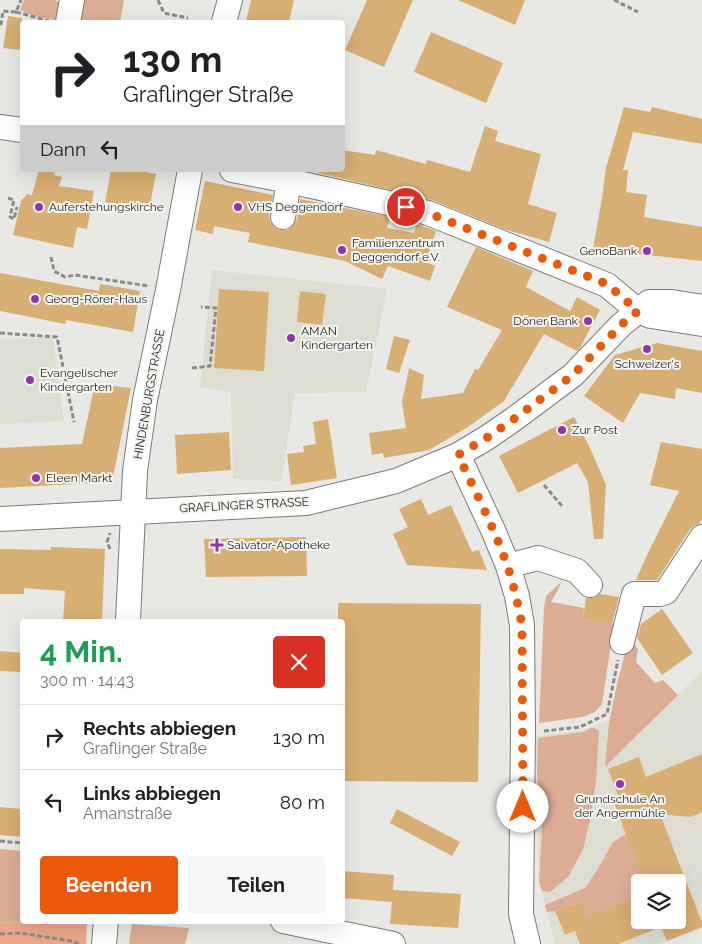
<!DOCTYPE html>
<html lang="de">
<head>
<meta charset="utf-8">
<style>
	:root { --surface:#fff; --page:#f6f6f6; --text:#202124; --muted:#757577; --line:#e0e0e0; --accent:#ea580c }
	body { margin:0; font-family:Raleway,sans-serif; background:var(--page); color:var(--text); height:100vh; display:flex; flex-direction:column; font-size:19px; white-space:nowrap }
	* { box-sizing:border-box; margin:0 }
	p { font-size:16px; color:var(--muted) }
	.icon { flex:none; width:28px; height:28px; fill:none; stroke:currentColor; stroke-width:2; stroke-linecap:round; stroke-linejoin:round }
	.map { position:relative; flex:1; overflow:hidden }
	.panel { position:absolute; left:20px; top:619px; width:325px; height:305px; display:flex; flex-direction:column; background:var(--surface); border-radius:5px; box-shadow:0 5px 20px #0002 }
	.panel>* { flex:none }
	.hud { position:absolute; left:20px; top:20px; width:325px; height:152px; border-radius:5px; box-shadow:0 5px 20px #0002; background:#fff; color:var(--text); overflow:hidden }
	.tools { position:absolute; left:631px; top:874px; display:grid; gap:10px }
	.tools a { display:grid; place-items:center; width:55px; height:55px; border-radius:5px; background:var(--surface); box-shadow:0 5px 20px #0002; font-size:25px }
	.pin { position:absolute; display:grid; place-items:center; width:42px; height:42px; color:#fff; margin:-21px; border:2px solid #fff; border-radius:50%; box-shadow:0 1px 5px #0007 }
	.me { position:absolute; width:55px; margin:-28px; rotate:0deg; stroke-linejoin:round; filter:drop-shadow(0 0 4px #0008) }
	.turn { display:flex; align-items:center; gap:18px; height:105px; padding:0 20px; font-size:22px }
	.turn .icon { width:65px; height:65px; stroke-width:2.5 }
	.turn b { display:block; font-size:35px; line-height:42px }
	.then { display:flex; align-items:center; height:48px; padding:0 20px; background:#0003; gap:10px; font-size:19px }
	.round { display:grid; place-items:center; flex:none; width:52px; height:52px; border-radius:5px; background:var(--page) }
	.head { display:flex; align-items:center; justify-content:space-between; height:85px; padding:0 20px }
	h1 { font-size:30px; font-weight:700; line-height:38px; color:#1e9e55 }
	.button { display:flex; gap:10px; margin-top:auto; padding:10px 20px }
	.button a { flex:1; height:58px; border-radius:5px; background:var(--accent); color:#fff; font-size:20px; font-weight:700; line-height:58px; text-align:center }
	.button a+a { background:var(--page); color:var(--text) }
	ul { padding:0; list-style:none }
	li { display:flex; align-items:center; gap:15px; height:65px; padding:0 20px; border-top:1px solid var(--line) }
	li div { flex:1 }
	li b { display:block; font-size:19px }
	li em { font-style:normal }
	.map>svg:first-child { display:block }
	.built { fill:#deddd2; fill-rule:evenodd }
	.green { fill:#dcac95 }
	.forest { fill:#eba889 }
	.building { fill:#d7ae73 }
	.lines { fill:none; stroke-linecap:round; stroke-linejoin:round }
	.minor-casing { stroke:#7a7a77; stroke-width:26 }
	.path { stroke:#8a8a88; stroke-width:3; stroke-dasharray:5 2.5; stroke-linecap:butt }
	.minor { stroke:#fff; stroke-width:24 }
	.route { stroke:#ea580c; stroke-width:9; stroke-dasharray:0 16.2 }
	.poi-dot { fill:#8b38a6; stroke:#f5f5f1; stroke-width:2 }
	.labels { text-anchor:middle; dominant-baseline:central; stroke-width:4; stroke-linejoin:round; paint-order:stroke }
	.poi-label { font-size:12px; fill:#282827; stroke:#f5f5f1; text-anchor:start }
	.street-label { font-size:12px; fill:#282827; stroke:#f5f5f1 }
</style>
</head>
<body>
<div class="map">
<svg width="702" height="944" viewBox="0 0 702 944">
	<rect width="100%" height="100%" fill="#e8e8e4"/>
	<path class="built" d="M 212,270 L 387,289 L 366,392 L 295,393 L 281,481 L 233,479 L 231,392 L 200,387 Z
		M 53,338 L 64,421 L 0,424 L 0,339 Z
		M 702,671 L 702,928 L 658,944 L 555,944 L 539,882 L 536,736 L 582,730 L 678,695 ZM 640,882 L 678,882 L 678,920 L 640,920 Z"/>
	<path class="green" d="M 24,0 L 55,0 L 64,4 L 65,22 L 34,16 L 20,10 Z
		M 75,0 L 124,0 L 120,22 L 72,22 Z
		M 561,582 L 559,588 L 551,602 L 584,608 L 583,619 L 614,624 L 602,704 L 595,712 L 582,717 L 539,723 L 544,608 L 546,596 Z
		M 629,638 L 638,649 L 636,662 L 655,683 L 663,680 L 678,695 L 605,767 L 609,723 L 617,684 Z
		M 591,728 L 594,728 L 599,731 L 596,781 L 590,821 L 583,849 L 568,877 L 550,892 L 542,891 L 539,882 L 542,829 L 537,772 L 538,738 L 583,732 Z
		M 626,834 L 644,882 L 640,882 L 640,896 L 587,916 L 581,901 L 555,911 L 547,912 L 545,905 L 585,888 L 601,864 L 613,842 Z
		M 0,849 L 22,851 L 22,921 L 41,921 L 41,924 L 0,922 Z
		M 132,924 L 189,928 L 185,944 L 129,944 Z"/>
	<path class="forest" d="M 41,921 L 87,921 L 86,944 L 0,944 L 0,922 L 40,924 Z"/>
	<path class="building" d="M 251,0 L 294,0 L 289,22 L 246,22 Z
		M 367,0 L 413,0 L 384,67 L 345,50 Z
		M 458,0 L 525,0 L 515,25 Z
		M 8,16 L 22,18 L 22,50 L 3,48 Z
		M 431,32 L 503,63 L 486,103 L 414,72 Z
		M 624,107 L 650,112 L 652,107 L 702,119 L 702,144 L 633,132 L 623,170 L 628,170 L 626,192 L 647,195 L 644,217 L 702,227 L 702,261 L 593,249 L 602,198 L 606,168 Z
		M 485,126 L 498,131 L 495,141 L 541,154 L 528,204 L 557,213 L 549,242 L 504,229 L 432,200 L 409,194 L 318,173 L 319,170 L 342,170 L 342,150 L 375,155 L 376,150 L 426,164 L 427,160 L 470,172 Z
		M 39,170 L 56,170 L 54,175 L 62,177 L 59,186 L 94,191 L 87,229 L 77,227 L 73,248 L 13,235 L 21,201 L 27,194 L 32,195 Z
		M 111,170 L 137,170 L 156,174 L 149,210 L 105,202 Z
		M 205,181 L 273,195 L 269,215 L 270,221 L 274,227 L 280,230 L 287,230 L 294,225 L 297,219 L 300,199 L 390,217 L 387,228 L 414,233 L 417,224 L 436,231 L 426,262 L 435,266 L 430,281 L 388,266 L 382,279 L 345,261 L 248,242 L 250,233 L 214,226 L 213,234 L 195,230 Z
		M 476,247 L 533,271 L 526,287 L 570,311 L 577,297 L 600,310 L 580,348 L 577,351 L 544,334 L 504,401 L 468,427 L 429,450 L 384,458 L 383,453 L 372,455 L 369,433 L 406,428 L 402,402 L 409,368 L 424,375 L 421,399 L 463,393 L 475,369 L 478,370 L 502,330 L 447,307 Z
		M 0,273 L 99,291 L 100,284 L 140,291 L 133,332 L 66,320 L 65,324 L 0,311 Z
		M 219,289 L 269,292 L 264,371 L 214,368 Z
		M 300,291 L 326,294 L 322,325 L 297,322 Z
		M 394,336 L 410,340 L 399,373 L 386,369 Z
		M 657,343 L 702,351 L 702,393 L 676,388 L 675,399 L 640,393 L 623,423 L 584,396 L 615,355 Z
		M 95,384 L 131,388 L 112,482 L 0,488 L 0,448 L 82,444 Z
		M 574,417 L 591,450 L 606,485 L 603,539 L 594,539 L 588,482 L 577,463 L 518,493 L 499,456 Z
		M 328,419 L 337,478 L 291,485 L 287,454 L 304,452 L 303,446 L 316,444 L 313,422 Z
		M 229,432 L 231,470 L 177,474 L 175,435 Z
		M 661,442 L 702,449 L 702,519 L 699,524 L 695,525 L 690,529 L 657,580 L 636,580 L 648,553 L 679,491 L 650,485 Z
		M 421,499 L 428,515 L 451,505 L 472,552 L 479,550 L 487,570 L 407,565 L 393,534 L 408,527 L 399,509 Z
		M 306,537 L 307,576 L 206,577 L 204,539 Z
		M 51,547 L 105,549 L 102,621 L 63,621 L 65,591 L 24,588 L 24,594 L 0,594 L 0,549 L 51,550 Z
		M 600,594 L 619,597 L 612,624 L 583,619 L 586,598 L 594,598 Z
		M 338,603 L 481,604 L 478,782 L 342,781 L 342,621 L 338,621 Z
		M 662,609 L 693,653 L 662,675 L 637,638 L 641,624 Z
		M 0,651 L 22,653 L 22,672 L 0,671 Z
		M 702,754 L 702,812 L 696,815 L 689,817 L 660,814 L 701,920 L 702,920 L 702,927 L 667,941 L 661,927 L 618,944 L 580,944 L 575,931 L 565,935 L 555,911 L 582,901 L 587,916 L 640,896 L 640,920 L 678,920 L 678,882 L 644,882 L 613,800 L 619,798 L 608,769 L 639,757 L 646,777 Z
		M 0,807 L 22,809 L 22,837 L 0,835 Z
		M 397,809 L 460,842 L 452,856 L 390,823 Z
		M 342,871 L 394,875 L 392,902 L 342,898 Z
		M 393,890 L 461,894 L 458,928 L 390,924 Z"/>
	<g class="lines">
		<defs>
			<path id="minor" d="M 68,22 L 72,0
				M 224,22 L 230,0
				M 0,127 L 22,130
				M 232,170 L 289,181 L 406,207 L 428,213 L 607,285 L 638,311 L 651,316 L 702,324
				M 283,217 L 289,181
				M 458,455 L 493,530 L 508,566 L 517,596 L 522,625 L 523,733 L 521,914 L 528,944
				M 0,519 L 306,503 L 396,481 L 458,455 L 488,437 L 514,419 L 573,375 L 621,325 L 649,302 L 672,302 L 702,307
				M 508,566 L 538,558 L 577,571 L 590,585
				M 128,621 L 135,471 L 145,400 L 168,290 L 190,170
				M 622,642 L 634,594 L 660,594 L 666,592 L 702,537
				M 283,921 L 393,944
				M 104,944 L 106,921"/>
		</defs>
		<use href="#minor" class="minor-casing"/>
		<path class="path" d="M 158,0 L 164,13 L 188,18
			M 614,0 L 638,12
			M 16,12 L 49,21
			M 0,23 L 1,24 L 3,11 L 16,12 L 21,0
			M 8,198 L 14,200 L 10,217 L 14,219 L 17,207
			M 51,257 L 54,271 L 65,277 L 75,275 L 149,286
			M 0,333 L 57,337 L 74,422
			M 192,368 L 210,366 L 216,308 L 201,307
			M 544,485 L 562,506
			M 110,549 L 107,542 L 110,533
			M 544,731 L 580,727 L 607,714 L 618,660
			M 0,841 L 22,843
			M 0,934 L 20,933 L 71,941 L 79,944"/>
		<use href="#minor" class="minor"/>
	</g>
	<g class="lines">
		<path class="route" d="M 406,207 L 428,213 L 607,284 L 638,311 L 621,325 L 573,375 L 514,419 L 488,437 L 458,455 C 475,491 494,527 507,565 C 514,585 518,605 522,625 L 523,807"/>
	</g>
	<g class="poi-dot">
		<circle cx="39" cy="207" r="5"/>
		<circle cx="238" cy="207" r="5"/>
		<circle cx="342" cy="250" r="5"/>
		<circle cx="647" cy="251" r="5"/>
		<circle cx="35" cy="299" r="5"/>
		<circle cx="588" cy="321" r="5"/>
		<circle cx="291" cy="338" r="5"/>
		<circle cx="647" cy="349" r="5"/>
		<circle cx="30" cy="380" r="5"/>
		<circle cx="562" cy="430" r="5"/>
		<circle cx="36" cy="478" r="5"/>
		<path d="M214.5 537.5h5v5h5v5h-5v5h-5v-5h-5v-5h5z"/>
		<circle cx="620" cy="784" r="5"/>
	</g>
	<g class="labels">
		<g class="poi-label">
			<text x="49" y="207">Auferstehungskirche</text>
			<text x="248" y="207">VHS Deggendorf</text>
			<text x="352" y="243">Familienzentrum<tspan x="352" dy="14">Deggendorf e.V.</tspan></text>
			<text x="637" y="251" text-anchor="end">GenoBank</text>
			<text x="45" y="299">Georg-Rörer-Haus</text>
			<text x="578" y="321" text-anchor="end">Döner Bank</text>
			<text x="301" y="331">AMAN<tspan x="301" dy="14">Kindergarten</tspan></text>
			<text x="647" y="364" text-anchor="middle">Schweizer's</text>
			<text x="40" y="373">Evangelischer<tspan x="40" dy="14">Kindergarten</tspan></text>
			<text x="572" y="430">Zur Post</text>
			<text x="46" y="478">Eleen Markt</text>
			<text x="227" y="545">Salvator-Apotheke</text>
			<text x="620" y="799" text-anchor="middle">Grundschule An<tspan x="620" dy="14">der Angermühle</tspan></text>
		</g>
		<g class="street-label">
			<text transform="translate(149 394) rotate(-80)">HINDENBURGSTRASSE</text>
			<text transform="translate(244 505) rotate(-3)">GRAFLINGER STRASSE</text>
		</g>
	</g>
</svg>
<div class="tools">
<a><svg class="icon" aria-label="layers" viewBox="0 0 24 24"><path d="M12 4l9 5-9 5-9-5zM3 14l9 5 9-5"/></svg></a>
</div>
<div class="pin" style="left:406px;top:207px;background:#d93025"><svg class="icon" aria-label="arrive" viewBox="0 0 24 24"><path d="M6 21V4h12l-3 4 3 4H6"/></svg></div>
<svg class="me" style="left:523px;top:807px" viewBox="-20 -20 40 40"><circle r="19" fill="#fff"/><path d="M0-13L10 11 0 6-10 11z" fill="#ea580c"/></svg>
<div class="hud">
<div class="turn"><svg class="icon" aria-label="right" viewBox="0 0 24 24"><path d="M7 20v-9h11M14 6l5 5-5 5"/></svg><div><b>130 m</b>Graflinger Straße</div></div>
<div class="then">Dann<svg class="icon" aria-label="left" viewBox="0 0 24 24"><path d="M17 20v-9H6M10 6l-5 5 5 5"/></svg></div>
</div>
<section class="panel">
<div class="head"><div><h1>4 Min.</h1><p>300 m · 14:43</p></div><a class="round" style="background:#d93025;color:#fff"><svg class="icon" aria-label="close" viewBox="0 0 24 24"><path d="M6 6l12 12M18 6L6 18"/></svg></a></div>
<ul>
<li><svg class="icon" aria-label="right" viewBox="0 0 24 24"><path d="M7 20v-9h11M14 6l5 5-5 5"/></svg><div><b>Rechts abbiegen</b><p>Graflinger Straße</p></div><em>130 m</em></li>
<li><svg class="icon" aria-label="left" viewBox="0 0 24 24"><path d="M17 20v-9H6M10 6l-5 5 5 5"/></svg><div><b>Links abbiegen</b><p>Amanstraße</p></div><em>80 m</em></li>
</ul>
<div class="button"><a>Beenden</a><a>Teilen</a></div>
</section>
</div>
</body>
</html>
